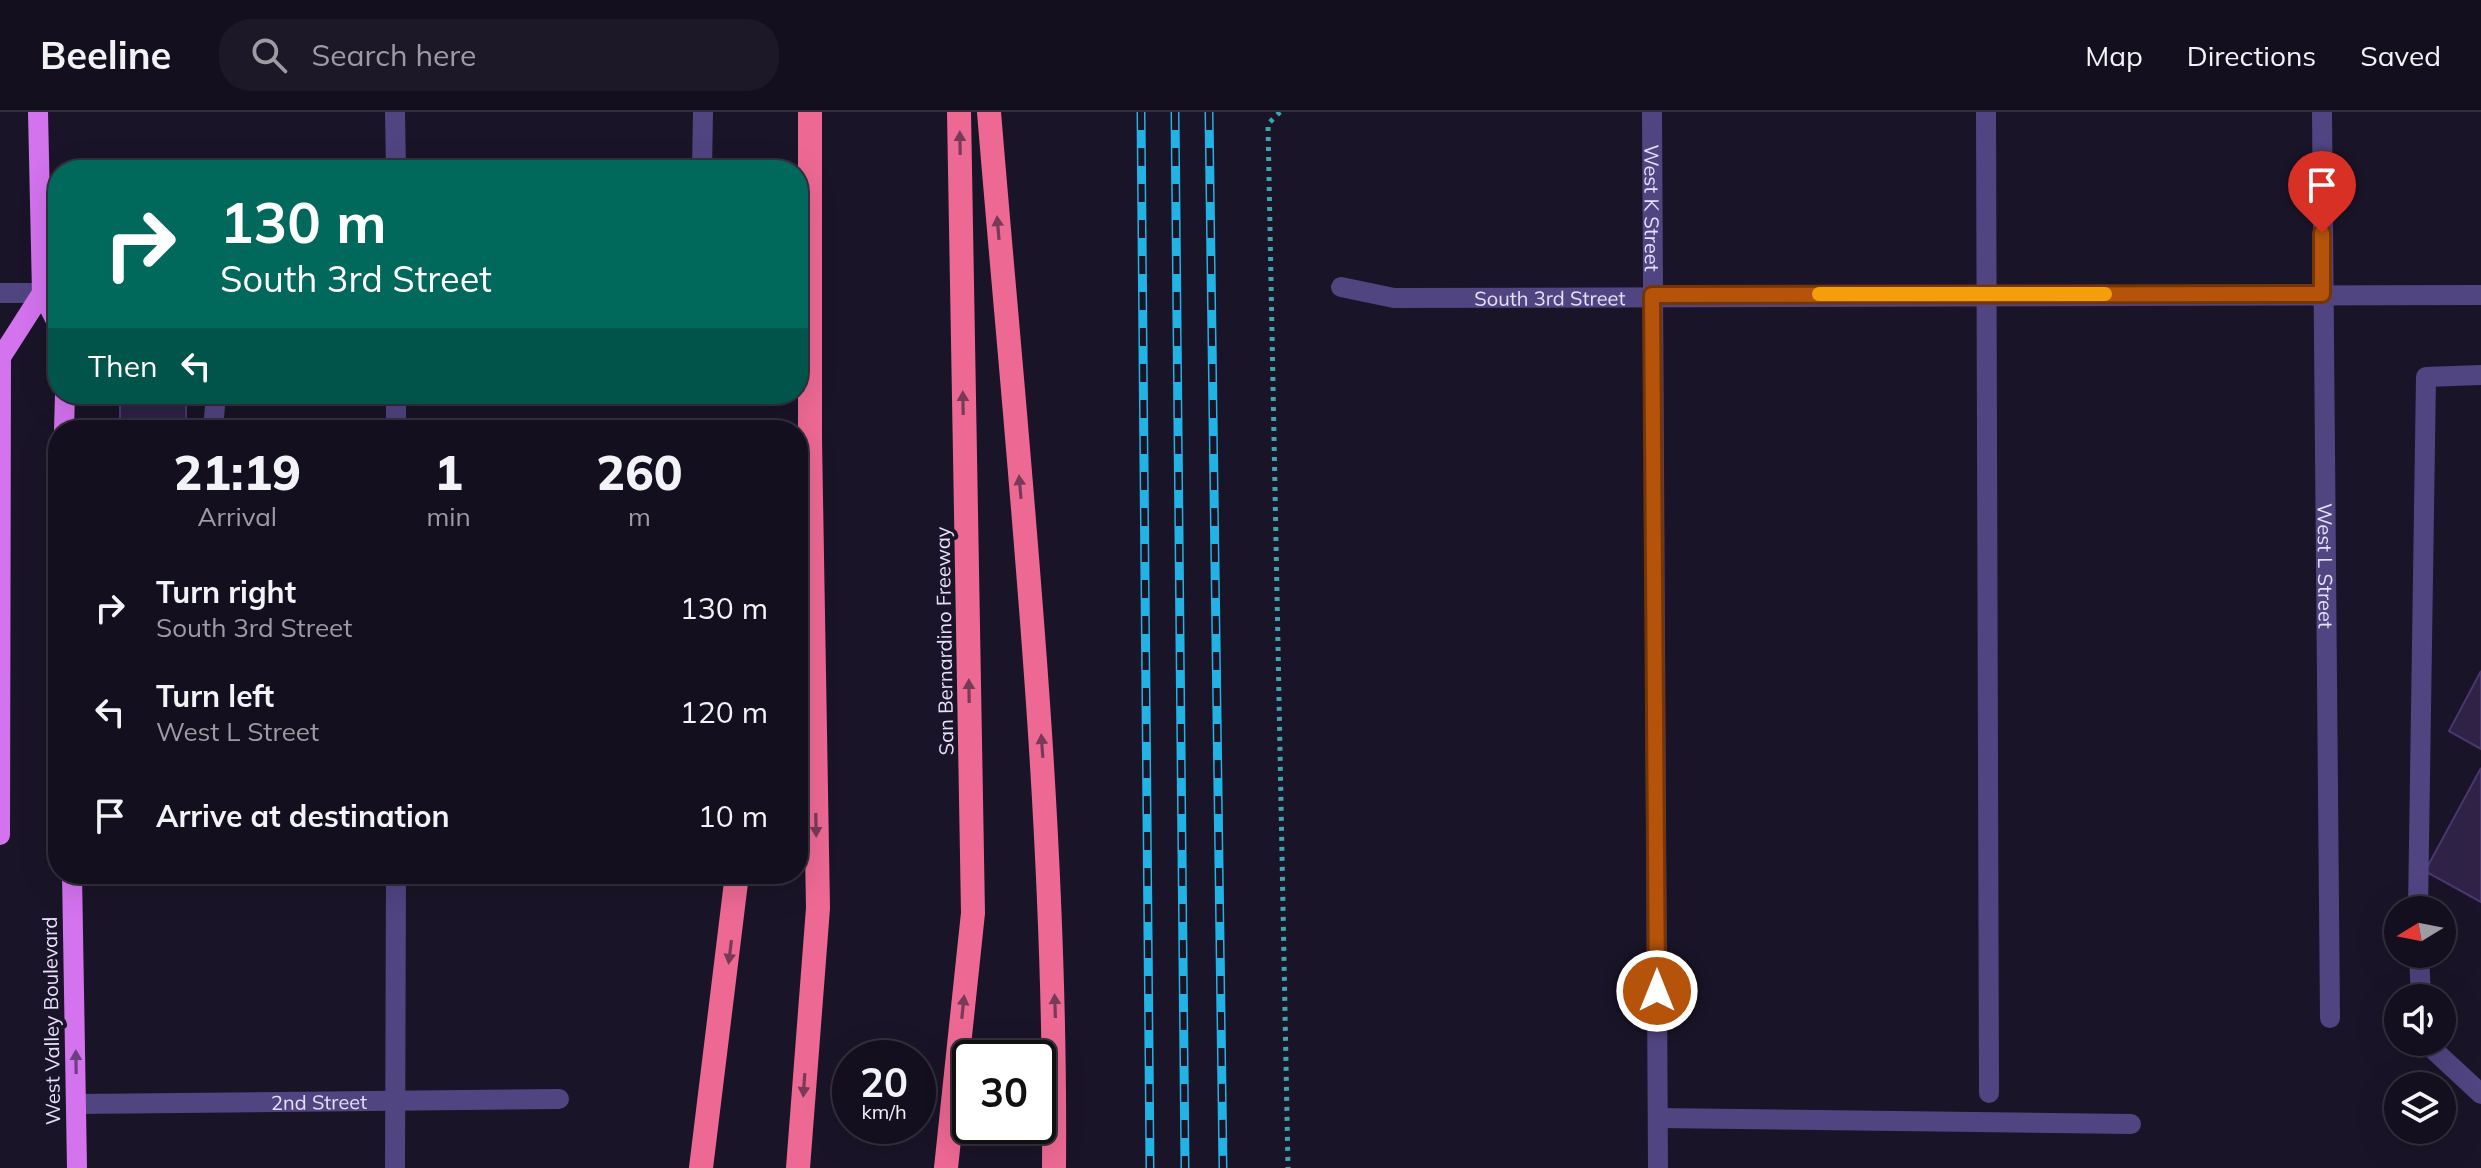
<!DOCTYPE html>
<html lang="en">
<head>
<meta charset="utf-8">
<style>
	:root { --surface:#140f1e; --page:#1d1827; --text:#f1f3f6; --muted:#9d9ca4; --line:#332f3c }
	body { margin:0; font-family:Mulish,sans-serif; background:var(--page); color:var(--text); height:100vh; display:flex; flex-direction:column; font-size:30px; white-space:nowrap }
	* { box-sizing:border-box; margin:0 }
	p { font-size:26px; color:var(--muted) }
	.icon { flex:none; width:44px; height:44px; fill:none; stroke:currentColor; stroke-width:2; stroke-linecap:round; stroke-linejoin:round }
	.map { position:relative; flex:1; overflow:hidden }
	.sheet { position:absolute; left:48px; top:308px; width:760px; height:464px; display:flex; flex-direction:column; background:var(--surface); border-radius:32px; box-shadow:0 8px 32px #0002,0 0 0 2px var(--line) }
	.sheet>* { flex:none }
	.banner { position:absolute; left:48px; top:48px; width:760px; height:244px; border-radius:32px; box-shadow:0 8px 32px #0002,0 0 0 2px var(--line); background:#00695c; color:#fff; overflow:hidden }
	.needle { width:52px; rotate:260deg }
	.tools { position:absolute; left:2384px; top:784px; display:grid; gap:16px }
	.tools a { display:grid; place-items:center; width:72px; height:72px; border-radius:50%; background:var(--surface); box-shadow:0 8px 32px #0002,0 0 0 2px var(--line); font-size:40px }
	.speed { position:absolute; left:832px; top:928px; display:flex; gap:16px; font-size:40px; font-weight:700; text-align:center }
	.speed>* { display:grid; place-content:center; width:104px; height:104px; border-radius:50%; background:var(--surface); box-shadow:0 8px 32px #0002,0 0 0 2px var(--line); line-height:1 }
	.speed small { font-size:20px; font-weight:400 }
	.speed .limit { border:4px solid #111; border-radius:12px; background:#fff; color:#111 }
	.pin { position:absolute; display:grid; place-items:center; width:68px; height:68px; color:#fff; margin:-82px -34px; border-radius:50% 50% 50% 0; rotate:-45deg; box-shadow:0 0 8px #0007 }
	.pin .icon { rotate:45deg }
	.me { position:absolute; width:88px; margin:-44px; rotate:0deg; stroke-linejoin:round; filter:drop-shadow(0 0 6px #0008) }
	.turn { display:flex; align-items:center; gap:28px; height:168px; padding:0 40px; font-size:36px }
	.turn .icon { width:104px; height:104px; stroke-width:2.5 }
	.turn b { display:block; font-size:56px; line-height:68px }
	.then { display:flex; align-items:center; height:76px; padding:0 40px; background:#0003; gap:16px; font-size:30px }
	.eta { display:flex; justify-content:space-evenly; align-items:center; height:136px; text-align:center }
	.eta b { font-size:48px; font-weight:800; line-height:56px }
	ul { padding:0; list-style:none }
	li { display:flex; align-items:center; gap:24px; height:104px; padding:0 40px }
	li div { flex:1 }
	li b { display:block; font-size:30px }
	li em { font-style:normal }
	header { display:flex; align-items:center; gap:48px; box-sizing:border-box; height:112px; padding:0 40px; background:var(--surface); border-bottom:2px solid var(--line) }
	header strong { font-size:38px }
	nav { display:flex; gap:44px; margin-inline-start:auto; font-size:28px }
	.search { width:560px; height:72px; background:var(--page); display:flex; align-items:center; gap:20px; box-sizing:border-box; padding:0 28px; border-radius:32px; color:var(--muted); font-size:30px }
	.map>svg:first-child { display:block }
	.building { fill:#2f2247; stroke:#4b3770; stroke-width:2 }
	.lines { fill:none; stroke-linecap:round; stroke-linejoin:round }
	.path { stroke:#40a4ae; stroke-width:5; stroke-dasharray:4 6; stroke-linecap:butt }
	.minor { stroke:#504581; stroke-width:20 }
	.major { stroke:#d373ee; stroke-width:20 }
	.highway { stroke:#ed6994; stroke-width:24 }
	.rail-casing { stroke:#22b3e4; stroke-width:9 }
	.rail { stroke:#1a1428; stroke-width:6; stroke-dasharray:18; stroke-linecap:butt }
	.oneway { fill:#793a59 }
	.oneway2 { fill:#6d3f81 }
	.route-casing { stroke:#753606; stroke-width:20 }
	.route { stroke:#b45309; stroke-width:14 }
	.slow { stroke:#f59e0b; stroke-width:14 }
	.labels { text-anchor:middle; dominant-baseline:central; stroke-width:8; stroke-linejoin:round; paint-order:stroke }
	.street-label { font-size:20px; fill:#e7dffb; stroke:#1a1428 }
</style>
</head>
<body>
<header>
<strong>Beeline</strong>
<div class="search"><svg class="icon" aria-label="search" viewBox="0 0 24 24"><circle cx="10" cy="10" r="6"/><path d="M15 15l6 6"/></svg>Search here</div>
<nav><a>Map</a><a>Directions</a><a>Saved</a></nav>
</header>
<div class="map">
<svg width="2481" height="1056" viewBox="0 0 2481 1056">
	<rect width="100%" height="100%" fill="#1a1428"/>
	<path class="building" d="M 120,282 L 186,282 L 186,318 L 120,318 Z
		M 2481,559 L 2481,637 L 2449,619 Z
		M 2481,656 L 2481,790 L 2425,759 Z"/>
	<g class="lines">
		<path class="path" d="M 1280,0 L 1268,12 L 1288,1056"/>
		<g class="minor">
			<path d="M 395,0 L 396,58"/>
			<path id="s1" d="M 1652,0 L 1658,1056"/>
			<path d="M 1986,0 L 1989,981"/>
			<path id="s2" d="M 2322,0 L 2330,906"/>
			<path d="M 702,58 L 703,0"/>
			<path id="s3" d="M 1341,175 L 1394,186 L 2481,183"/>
			<path d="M 0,181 L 58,181"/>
			<path d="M 213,318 L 216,282"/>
			<path d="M 396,318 L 396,282"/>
			<path d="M 2418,798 L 2426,265 L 2481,263"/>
			<path d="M 2419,842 L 2421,886"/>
			<path d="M 2425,930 L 2481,982"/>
			<path id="s4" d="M 77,992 L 559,987"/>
			<path d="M 1658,1006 L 2131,1012"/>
			<path d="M 395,1056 L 396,762"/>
		</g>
		<path class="major" d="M 38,0 L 42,181 L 58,213
			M 64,318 L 65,282
			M 0,723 L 1,245 L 42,181
			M 72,762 L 77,1056"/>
		<path class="highway" d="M 989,0 C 1018,352 1057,703 1054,1056
			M 701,1056 L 737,762
			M 798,1056 L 818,796 L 810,327 L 810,0
			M 946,1056 L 973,801 L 959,0"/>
		<defs>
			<path id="rail" d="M 1141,0 L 1150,1056
				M 1175,0 L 1185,1056
				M 1209,0 L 1223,1056"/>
		</defs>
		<use href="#rail" class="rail-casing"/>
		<use href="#rail" class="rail"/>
	</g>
	<defs><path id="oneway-solid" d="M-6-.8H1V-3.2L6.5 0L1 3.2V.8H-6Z" transform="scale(2)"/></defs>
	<g class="oneway">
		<use href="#oneway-solid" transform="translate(960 31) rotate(-91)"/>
		<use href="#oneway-solid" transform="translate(998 116) rotate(-95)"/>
		<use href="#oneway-solid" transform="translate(963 291) rotate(-91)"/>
		<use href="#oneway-solid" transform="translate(1020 375) rotate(-95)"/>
		<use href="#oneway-solid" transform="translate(969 579) rotate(-91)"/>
		<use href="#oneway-solid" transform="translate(1042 634) rotate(-94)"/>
		<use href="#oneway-solid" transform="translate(816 713) rotate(89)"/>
		<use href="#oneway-solid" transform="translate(730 840) rotate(97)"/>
		<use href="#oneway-solid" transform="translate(1055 894) rotate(-92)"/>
		<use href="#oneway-solid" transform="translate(963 895) rotate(-84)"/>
		<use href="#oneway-solid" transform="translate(804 973) rotate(94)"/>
	</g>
	<use class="oneway2" href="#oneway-solid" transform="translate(76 950) rotate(-91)"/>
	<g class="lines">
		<defs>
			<path id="route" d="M 1657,879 L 1652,183 L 2322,182 L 2322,121"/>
		</defs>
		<use href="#route" class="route-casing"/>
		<use href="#route" class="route"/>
		<path class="slow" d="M 1819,182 L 2105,182"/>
	</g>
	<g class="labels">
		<g class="street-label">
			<text stroke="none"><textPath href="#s1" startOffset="96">West K Street</textPath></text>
			<text stroke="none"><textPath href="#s3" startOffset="210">South 3rd Street</textPath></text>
			<text stroke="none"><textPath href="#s2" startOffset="454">West L Street</textPath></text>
			<text transform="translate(944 529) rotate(-91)">San Bernardino Freeway</text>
			<text transform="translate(51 909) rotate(-91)">West Valley Boulevard</text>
			<text stroke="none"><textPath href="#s4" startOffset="242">2nd Street</textPath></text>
		</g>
	</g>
</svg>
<div class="tools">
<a><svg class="needle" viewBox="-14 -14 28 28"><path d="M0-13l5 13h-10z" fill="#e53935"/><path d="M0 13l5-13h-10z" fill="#9d9ca4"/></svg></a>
<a><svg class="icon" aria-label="sound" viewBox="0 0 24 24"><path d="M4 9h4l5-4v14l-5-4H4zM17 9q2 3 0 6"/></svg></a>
<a><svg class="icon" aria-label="layers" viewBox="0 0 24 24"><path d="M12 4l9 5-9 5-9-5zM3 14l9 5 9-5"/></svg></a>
</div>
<div class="speed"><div>20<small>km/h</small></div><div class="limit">30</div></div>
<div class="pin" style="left:2322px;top:121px;background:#d93025"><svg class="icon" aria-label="arrive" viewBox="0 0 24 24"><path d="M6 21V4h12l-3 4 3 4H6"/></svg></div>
<svg class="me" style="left:1657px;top:879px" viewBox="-20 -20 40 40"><circle r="17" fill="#b45309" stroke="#fff" stroke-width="3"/><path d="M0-11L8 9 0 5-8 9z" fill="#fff"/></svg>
<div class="banner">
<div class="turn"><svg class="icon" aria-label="right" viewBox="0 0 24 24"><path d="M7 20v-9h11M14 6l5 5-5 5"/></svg><div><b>130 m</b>South 3rd Street</div></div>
<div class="then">Then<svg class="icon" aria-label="left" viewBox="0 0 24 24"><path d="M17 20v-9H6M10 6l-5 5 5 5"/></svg></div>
</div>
<section class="sheet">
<div class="eta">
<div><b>21:19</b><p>Arrival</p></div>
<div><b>1</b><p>min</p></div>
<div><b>260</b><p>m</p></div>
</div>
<ul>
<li><svg class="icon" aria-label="right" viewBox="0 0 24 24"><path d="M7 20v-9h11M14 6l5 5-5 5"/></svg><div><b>Turn right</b><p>South 3rd Street</p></div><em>130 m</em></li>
<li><svg class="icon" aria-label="left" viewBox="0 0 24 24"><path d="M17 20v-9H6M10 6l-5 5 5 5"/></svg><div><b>Turn left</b><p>West L Street</p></div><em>120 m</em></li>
<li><svg class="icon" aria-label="arrive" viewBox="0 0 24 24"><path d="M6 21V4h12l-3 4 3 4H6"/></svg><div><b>Arrive at destination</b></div><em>10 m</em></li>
</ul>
</section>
</div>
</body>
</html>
